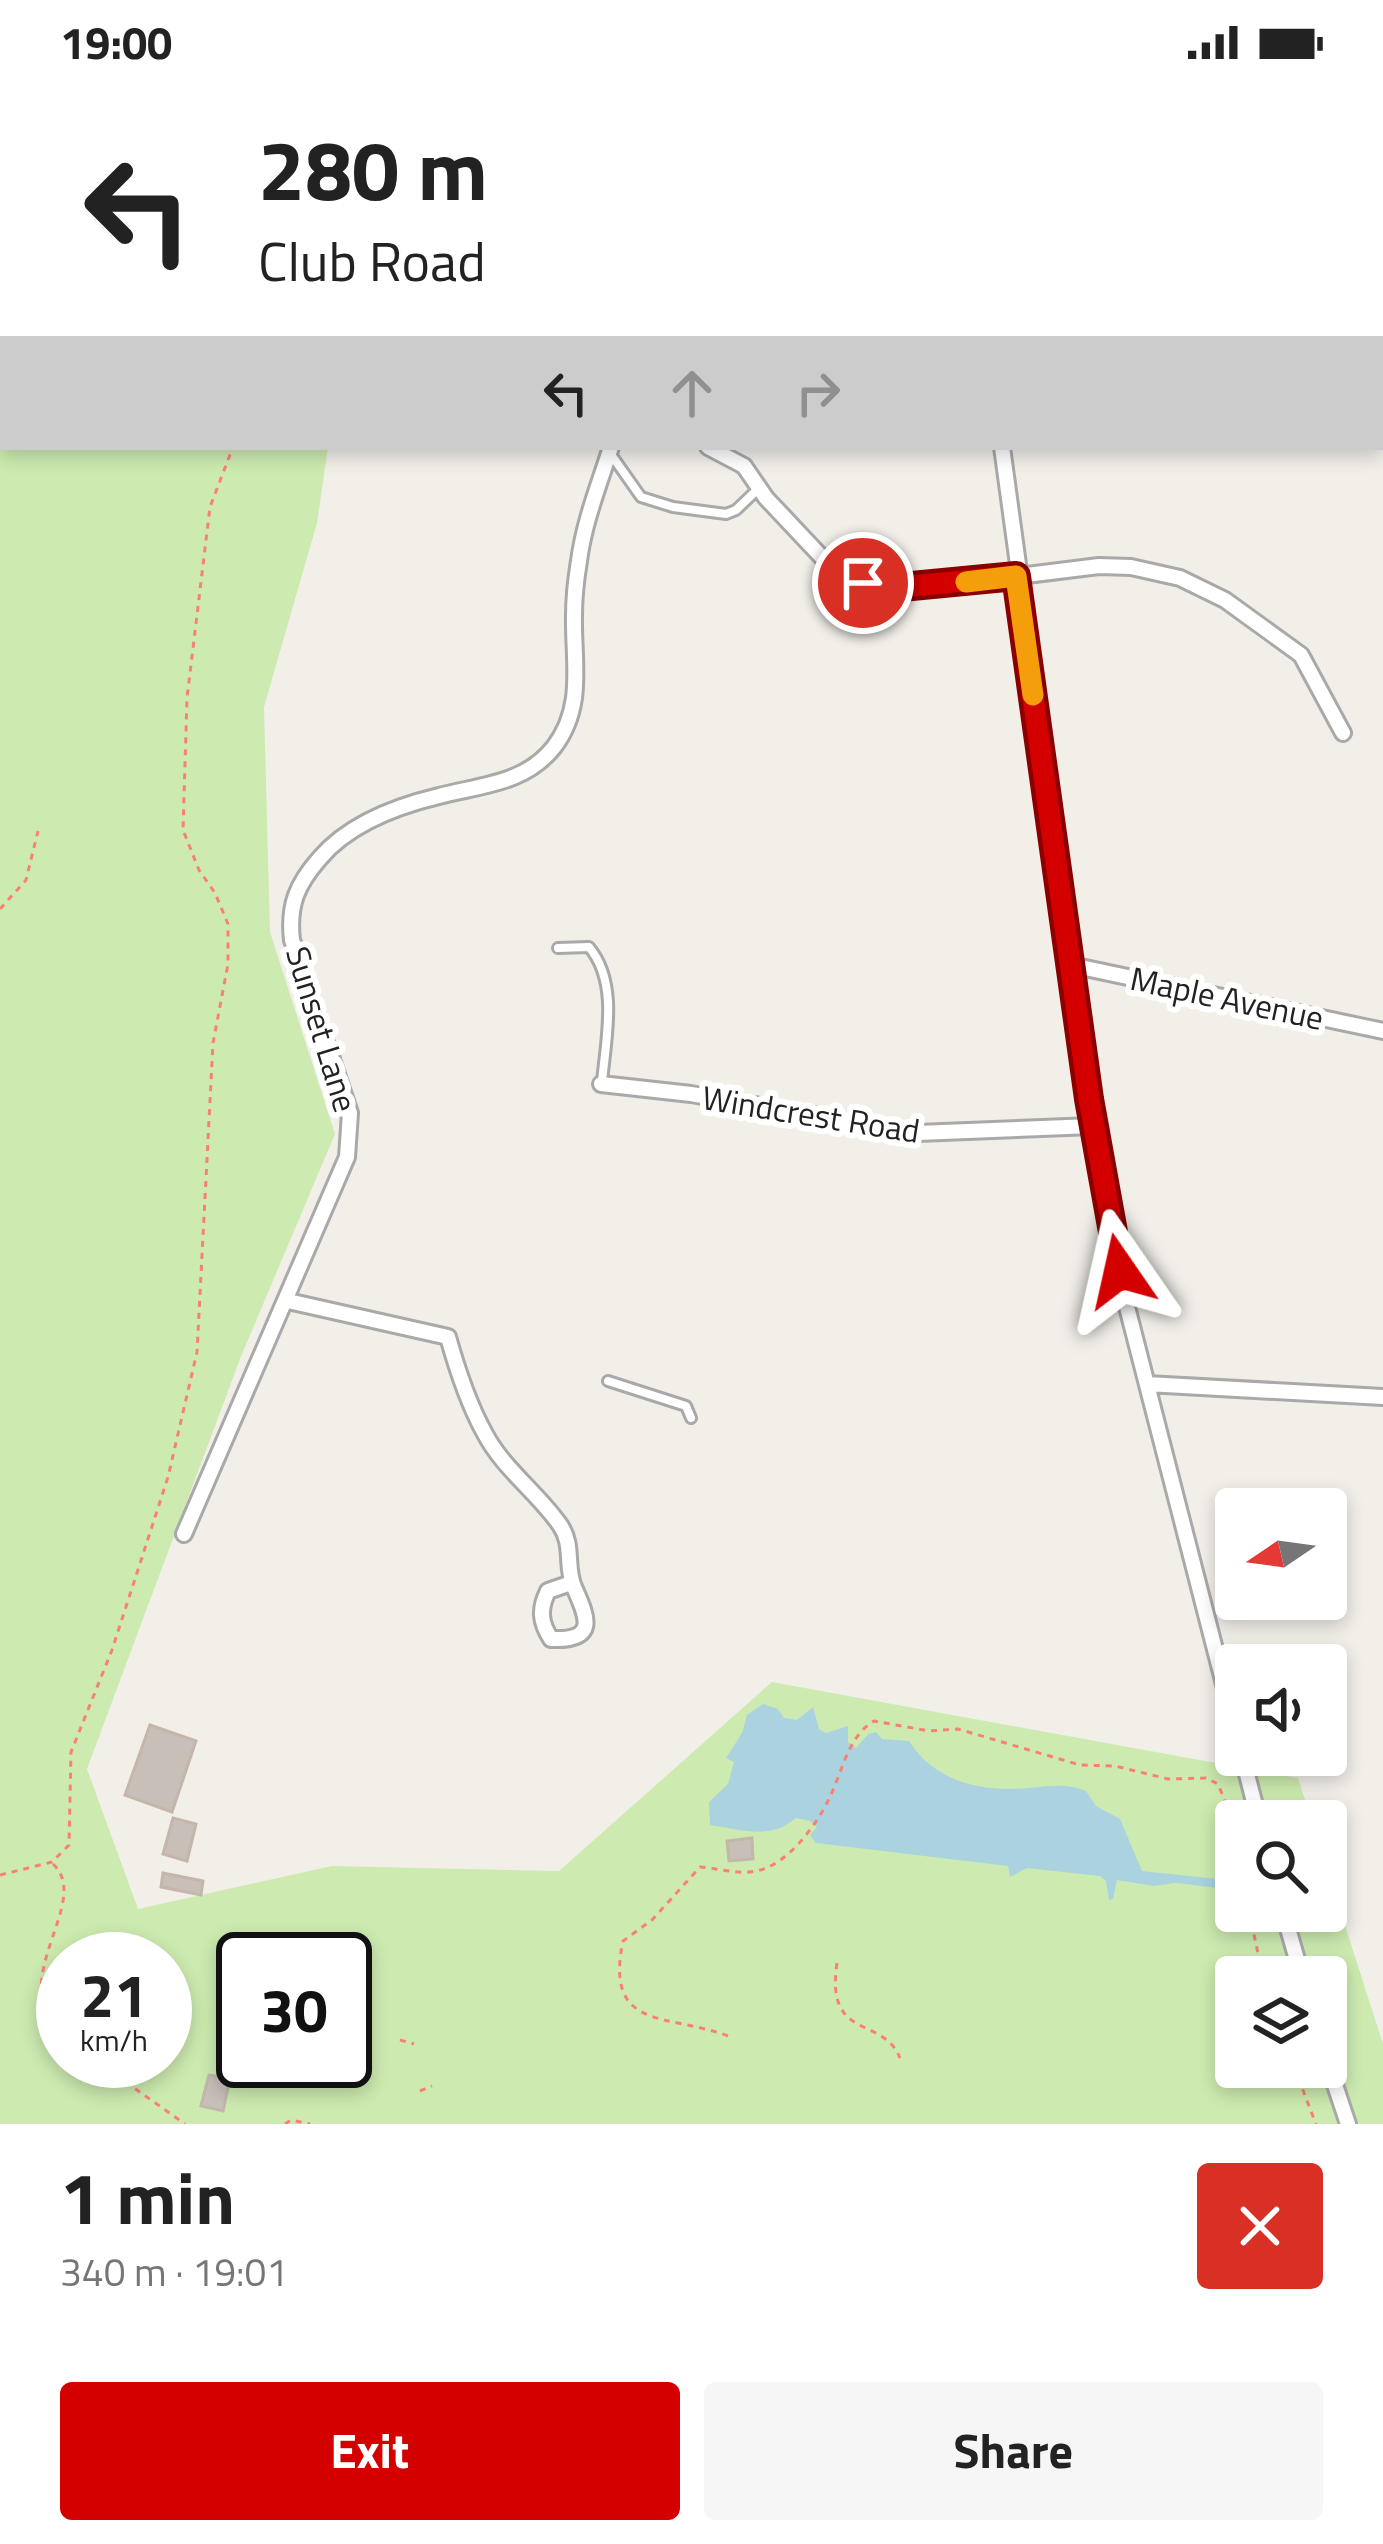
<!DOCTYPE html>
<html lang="en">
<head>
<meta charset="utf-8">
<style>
	:root { --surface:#fff; --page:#f6f6f6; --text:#222; --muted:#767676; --accent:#d40000 }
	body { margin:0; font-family:"Titillium Web",sans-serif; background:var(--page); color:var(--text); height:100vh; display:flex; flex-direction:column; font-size:45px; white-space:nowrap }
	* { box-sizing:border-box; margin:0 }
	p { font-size:39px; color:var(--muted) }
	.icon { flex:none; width:66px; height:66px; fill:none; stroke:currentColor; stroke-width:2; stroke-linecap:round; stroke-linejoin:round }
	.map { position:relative; height:2040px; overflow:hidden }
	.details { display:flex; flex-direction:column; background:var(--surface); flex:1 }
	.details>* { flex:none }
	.guide { position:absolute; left:0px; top:0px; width:1383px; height:366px; box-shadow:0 6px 18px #0003; background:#fff; color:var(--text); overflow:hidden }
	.needle { width:78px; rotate:257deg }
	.controls { position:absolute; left:1215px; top:1404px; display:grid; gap:24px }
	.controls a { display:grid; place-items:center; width:132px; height:132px; border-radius:12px; background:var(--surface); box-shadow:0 6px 18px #0003; font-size:60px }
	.speed { position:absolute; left:36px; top:1848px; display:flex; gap:24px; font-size:60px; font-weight:700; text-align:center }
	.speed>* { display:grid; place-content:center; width:156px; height:156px; border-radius:50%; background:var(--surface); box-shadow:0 6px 18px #0003; line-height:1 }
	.speed small { font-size:30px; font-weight:400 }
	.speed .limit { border:6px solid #111; border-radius:18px; background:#fff; color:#111 }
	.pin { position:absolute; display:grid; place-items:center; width:102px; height:102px; color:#fff; margin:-51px; border:6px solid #fff; border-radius:50%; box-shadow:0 3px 12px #0007 }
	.me { position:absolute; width:132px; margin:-66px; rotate:349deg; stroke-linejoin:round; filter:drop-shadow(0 0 9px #0008) }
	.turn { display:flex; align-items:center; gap:42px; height:252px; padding:0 60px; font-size:54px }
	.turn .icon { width:156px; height:156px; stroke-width:2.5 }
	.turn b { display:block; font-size:84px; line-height:102px }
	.lanes { display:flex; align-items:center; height:114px; padding:0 60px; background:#0003; justify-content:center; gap:60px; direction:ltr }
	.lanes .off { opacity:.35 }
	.round { display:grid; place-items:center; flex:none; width:126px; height:126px; border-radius:12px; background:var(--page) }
	.overview { display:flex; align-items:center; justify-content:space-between; height:204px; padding:0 60px }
	h1 { font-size:72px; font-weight:700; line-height:90px }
	.button { display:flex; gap:24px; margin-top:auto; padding:24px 60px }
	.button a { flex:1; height:138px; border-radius:12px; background:var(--accent); color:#fff; font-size:48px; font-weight:700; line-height:138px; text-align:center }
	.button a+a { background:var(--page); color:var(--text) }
	.status { display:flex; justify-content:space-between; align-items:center; height:84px; padding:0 60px; background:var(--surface); direction:ltr }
	.status svg { height:33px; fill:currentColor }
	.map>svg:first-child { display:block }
	.grass { fill:#cdebb0; fill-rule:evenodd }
	.water { fill:#aad3df }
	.building { fill:#c7bfb8; stroke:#c4b6ab; stroke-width:3 }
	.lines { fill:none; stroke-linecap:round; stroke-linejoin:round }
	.lane-casing { stroke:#a9a9a9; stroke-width:14 }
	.street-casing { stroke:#a9a9a9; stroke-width:20 }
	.highway-casing { stroke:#dc2a67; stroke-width:33 }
	.path { stroke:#fa8072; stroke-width:3; stroke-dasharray:6 6; stroke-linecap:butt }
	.lane { stroke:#fff; stroke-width:8 }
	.street { stroke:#fff; stroke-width:14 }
	.highway { stroke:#e892a2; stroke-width:27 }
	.route-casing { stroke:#8a0000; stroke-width:30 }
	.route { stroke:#d40000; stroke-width:21 }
	.slow { stroke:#f59e0b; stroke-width:21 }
	.labels { text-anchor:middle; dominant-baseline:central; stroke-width:12; stroke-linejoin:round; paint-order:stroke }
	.street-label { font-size:33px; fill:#222; stroke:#fff }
</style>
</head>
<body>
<div class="status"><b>19:00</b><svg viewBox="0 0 49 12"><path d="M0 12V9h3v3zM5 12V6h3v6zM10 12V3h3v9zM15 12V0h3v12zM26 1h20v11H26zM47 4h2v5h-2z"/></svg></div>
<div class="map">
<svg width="1383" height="2040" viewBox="0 0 1383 2040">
	<rect width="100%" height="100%" fill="#f2efe9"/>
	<path class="grass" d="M 0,0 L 329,3 L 3,3 L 3,363 L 328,363 L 317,439 L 264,623 L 270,848 L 335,1050 L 240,1275 L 87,1685 L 138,1825 L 332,1782 L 559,1787 L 772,1598 L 1298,1694 L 1312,1737 L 1236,1737 L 1236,1827 L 1326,1827 L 1326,1782 L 1383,1960 L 1383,2040 L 0,2040 ZM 63,1875 L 165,1875 L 165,1977 L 63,1977 ZM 243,1875 L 345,1875 L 345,1977 L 243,1977 ZM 1236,1893 L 1326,1893 L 1326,1983 L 1236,1983 Z"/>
	<path class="water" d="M 763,1620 L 778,1625 L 784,1634 L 797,1636 L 813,1623 L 819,1645 L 826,1649 L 848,1642 L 848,1658 L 856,1664 L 868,1650 L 876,1648 L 882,1655 L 909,1657 C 936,1699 982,1708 1029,1704 C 1050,1702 1066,1699 1086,1707 L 1096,1722 L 1120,1735 L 1142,1787 L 1228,1796 L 1236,1798 L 1236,1806 L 1176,1799 L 1154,1802 L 1117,1796 L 1113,1815 L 1109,1816 L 1106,1797 L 1100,1792 L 1027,1784 L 1010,1793 L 1008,1782 L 816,1759 L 810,1751 L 817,1743 L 810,1737 L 796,1734 C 770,1757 740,1745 710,1741 L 709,1718 L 728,1700 L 734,1678 L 726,1674 L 742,1649 L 747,1631 Z"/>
	<path class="building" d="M 150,1641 L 196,1657 L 172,1728 L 125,1711 Z
		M 173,1734 L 196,1740 L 187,1777 L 163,1770 Z
		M 752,1754 L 753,1775 L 729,1777 L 727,1757 Z
		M 163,1789 L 203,1797 L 201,1811 L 161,1803 Z
		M 209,1991 L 230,1995 L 223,2027 L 201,2022 Z"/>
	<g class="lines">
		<defs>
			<path id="lane" d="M 610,369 L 641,413 L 673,423 L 726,430 L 736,426 L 758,405
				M 558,864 L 589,863 C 619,899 606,954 602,998
				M 608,1297 L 686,1322 L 691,1334"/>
			<path id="street" d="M 341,0 L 342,3
				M 1016,3 L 1017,0
				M 1380,272 L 1383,273
				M 708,363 L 744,382 L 766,414 L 831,483 L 863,499 L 891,504 L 954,500 L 1099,482 L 1131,483 L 1180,494 L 1225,516 L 1301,571 L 1343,649
				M 1002,363 L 1102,1096 L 1126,1219 L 1236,1647
				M 1071,881 L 1383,947
				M 601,1000 L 691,1010 L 918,1049 L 1093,1042
				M 288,1217 L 448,1253 C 457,1285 468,1319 484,1348 C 503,1385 537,1408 560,1441 C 574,1461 565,1482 574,1503 C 587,1533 599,1557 551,1555 C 540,1538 539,1525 548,1507 L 571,1499
				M 1147,1300 L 1383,1313
				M 184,1450 L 347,1073 L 350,1029 L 292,856 C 288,821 297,800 320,774 C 349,740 397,722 439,712 C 481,701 525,700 554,663 C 585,622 573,579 574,532 C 574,514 576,495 579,477 C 584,438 599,401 611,363
				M 1242,1671 L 1259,1737
				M 1283,1827 L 1302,1893
				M 1326,1974 L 1348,2040"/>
			<path id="highway" d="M 1364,0 L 1368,3"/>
		</defs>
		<use href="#lane" class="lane-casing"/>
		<use href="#street" class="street-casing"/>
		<use href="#highway" class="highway-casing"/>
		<path class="path" d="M 21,0 L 21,3
			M 303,0 L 303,3
			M 2,91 L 3,86
			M 0,825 L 26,796 L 38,747
			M 53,1780 C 94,1818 2,1897 63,1949
			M 0,1791 L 52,1778 L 69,1761 L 71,1668 L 112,1566 L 168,1393 L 197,1268 L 213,959 L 228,880 L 228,840 L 215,809 L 199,786 L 183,746 L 187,614 L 210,423 L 233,363
			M 1249,1827 L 1263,1893
			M 837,1879 C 825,1958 883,1931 900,1974
			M 728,1952 C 668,1929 604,1948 623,1857 L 652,1836 L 700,1783 C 719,1784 737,1791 756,1787 C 786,1782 815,1743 828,1717 C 842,1690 847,1653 874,1637 L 929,1647 L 958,1645 L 1080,1681 L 1115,1682 L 1168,1695 L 1206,1694 L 1218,1700 L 1236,1744
			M 400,1956 L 414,1960
			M 96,1977 L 185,2040
			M 1294,1983 L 1316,2040
			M 420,2007 L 432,2002
			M 285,2040 L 291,2036 L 310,2040"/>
		<use href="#lane" class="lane"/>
		<use href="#street" class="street"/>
		<use href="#highway" class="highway"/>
	</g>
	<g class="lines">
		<defs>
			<path id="route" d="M 863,499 L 891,504 L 1016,492 L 1089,1015 L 1120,1187"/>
		</defs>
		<use href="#route" class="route-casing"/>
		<use href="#route" class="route"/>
		<path class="slow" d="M 966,498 L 1016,492 L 1033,611"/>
	</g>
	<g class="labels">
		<g class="street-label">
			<text transform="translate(1227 914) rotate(12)">Maple Avenue</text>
			<text transform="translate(322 945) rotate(73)">Sunset Lane</text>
			<text transform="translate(811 1030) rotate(9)">Windcrest Road</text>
		</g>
	</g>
</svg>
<div class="controls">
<a><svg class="needle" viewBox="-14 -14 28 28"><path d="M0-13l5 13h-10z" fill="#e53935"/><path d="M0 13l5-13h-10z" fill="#767676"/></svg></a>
<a><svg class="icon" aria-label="sound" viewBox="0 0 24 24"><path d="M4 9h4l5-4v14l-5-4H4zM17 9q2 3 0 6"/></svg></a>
<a><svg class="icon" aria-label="search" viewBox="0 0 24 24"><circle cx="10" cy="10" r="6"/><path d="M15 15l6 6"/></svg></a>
<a><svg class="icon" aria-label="layers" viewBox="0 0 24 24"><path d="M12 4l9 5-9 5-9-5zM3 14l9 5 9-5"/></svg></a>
</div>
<div class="speed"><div>21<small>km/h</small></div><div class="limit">30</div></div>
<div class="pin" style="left:863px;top:499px;background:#d93025"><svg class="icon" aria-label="arrive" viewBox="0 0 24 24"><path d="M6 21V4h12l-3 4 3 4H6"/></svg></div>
<svg class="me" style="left:1120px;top:1187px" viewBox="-20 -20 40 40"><path d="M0-17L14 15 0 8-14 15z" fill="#d40000" stroke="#fff" stroke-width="4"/></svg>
<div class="guide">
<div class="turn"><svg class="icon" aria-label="left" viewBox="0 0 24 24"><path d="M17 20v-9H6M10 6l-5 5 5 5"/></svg><div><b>280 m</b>Club Road</div></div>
<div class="lanes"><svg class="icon" aria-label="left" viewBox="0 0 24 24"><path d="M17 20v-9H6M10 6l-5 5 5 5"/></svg><svg class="icon off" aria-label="ahead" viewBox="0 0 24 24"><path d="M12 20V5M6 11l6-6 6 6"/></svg><svg class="icon off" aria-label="right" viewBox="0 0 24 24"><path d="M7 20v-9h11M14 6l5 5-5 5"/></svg></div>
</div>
</div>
<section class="details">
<div class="overview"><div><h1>1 min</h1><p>340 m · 19:01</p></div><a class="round" style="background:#d93025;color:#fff"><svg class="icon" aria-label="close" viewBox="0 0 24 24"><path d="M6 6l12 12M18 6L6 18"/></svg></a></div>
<div class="button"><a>Exit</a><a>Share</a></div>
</section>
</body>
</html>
